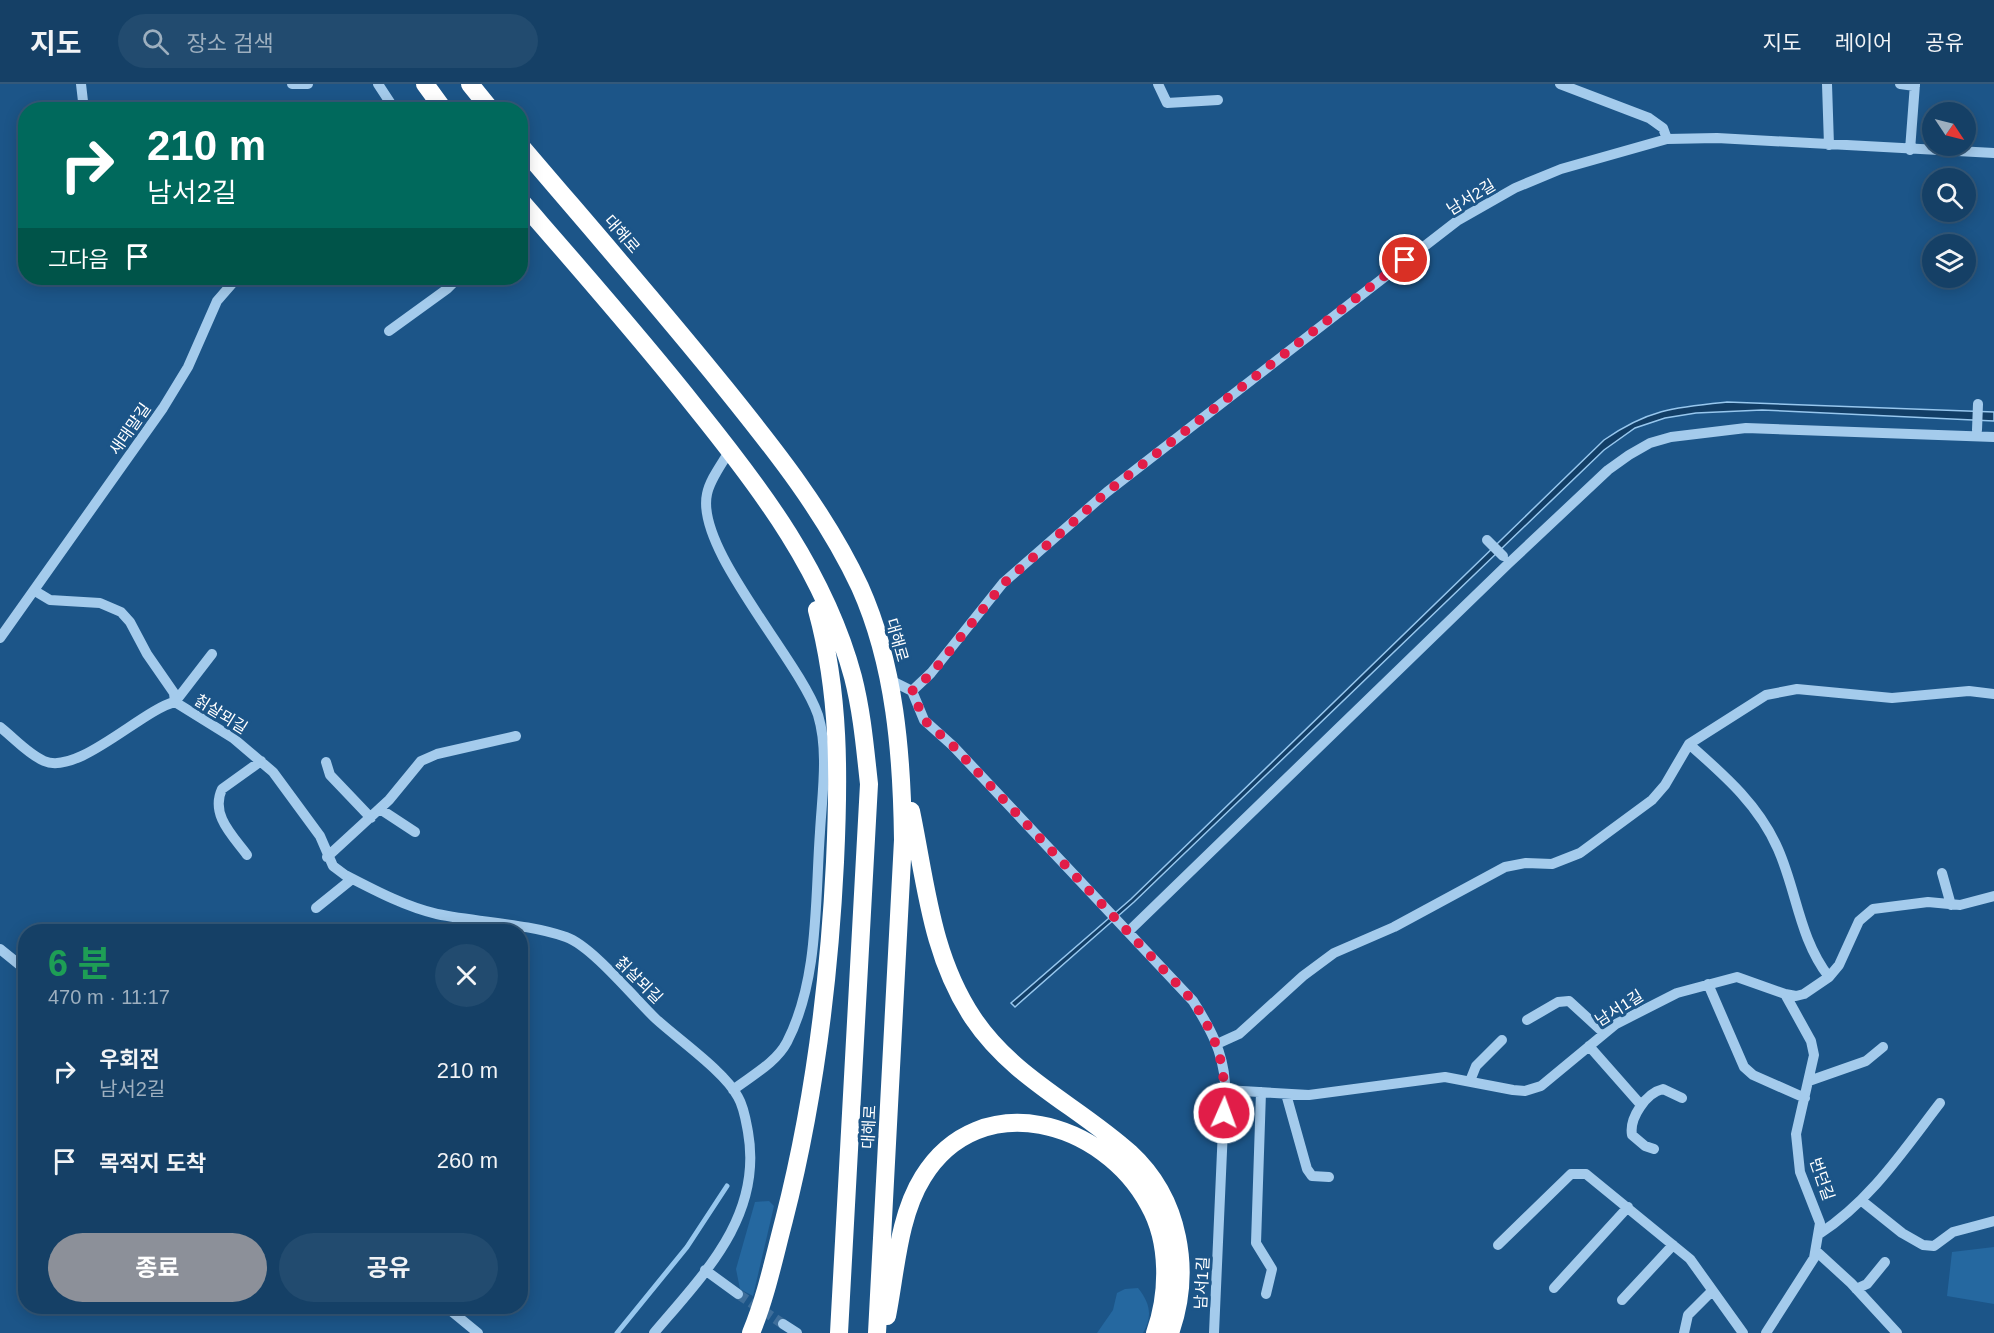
<!DOCTYPE html>
<html lang="ko">
<head>
<meta charset="utf-8">
<style>
	:root { --surface:#154066; --page:#224b6f; --text:#f1f3f6; --muted:#9dafbf; --line:#34597a; --accent:#8c9099 }
	body { margin:0; font-family:Arial,"Noto Sans KR",sans-serif; background:var(--page); color:var(--text); height:100vh; display:flex; flex-direction:column; font-size:22px; white-space:nowrap }
	* { box-sizing:border-box; margin:0 }
	p { font-size:20px; color:var(--muted) }
	.icon { flex:none; width:33px; height:33px; fill:none; stroke:currentColor; stroke-width:2; stroke-linecap:round; stroke-linejoin:round }
	.map { position:relative; flex:1; overflow:hidden }
	.panel { position:absolute; left:18px; top:840px; width:510px; height:390px; display:flex; flex-direction:column; background:var(--surface); border-radius:24px; box-shadow:0 3px 15px #0003,0 0 0 2px var(--line) }
	.panel>* { flex:none }
	.top-card { position:absolute; left:18px; top:18px; width:510px; height:183px; border-radius:24px; box-shadow:0 3px 15px #0003,0 0 0 2px var(--line); background:#00695c; color:#fff; overflow:hidden }
	.needle { width:39px; rotate:125deg }
	.controls { position:absolute; left:1922px; top:18px; display:grid; gap:12px }
	.controls a { display:grid; place-items:center; width:54px; height:54px; border-radius:50%; background:var(--surface); box-shadow:0 3px 15px #0003,0 0 0 2px var(--line); font-size:30px }
	.pin { position:absolute; display:grid; place-items:center; width:51px; height:51px; color:#fff; margin:-26px; border:3px solid #fff; border-radius:50%; box-shadow:0 2px 6px #0007 }
	.me { position:absolute; width:66px; margin:-33px; rotate:2deg; stroke-linejoin:round; filter:drop-shadow(0 0 4px #0008) }
	.turn { display:flex; align-items:center; gap:21px; height:126px; padding:0 30px; font-size:27px }
	.turn .icon { width:78px; height:78px; stroke-width:2.5 }
	.turn b { display:block; font-size:42px; line-height:51px }
	.then { display:flex; align-items:center; height:57px; padding:0 30px; background:#0003; gap:12px; font-size:22px }
	.round { display:grid; place-items:center; flex:none; width:63px; height:63px; border-radius:32px; background:var(--page) }
	.overview { display:flex; align-items:center; justify-content:space-between; height:102px; padding:0 30px }
	h1 { font-size:36px; font-weight:700; line-height:45px; color:#1e9e55 }
	.button { display:flex; gap:12px; margin-top:auto; padding:12px 30px }
	.button a { flex:1; height:69px; border-radius:36px; background:var(--accent); color:#fff; font-size:24px; font-weight:700; line-height:69px; text-align:center }
	.button a+a { background:var(--page); color:var(--text) }
	ul { padding:0; list-style:none }
	li { display:flex; align-items:center; gap:18px; height:90px; padding:0 30px }
	li div { flex:1 }
	li b { display:block; font-size:22px }
	li em { font-style:normal }
	header { display:flex; align-items:center; gap:36px; box-sizing:border-box; height:84px; padding:0 30px; background:var(--surface); border-bottom:2px solid var(--line) }
	header strong { font-size:28px }
	nav { display:flex; gap:33px; margin-inline-start:auto; font-size:21px }
	.search { width:420px; height:54px; background:var(--page); display:flex; align-items:center; gap:15px; box-sizing:border-box; padding:0 21px; border-radius:33px; color:var(--muted); font-size:22px }
	.map>svg:first-child { display:block }
	.green { fill:#2568a0 }
	.water { fill:#123e66; stroke:#97c7ee; stroke-width:1.5 }
	.lines { fill:none; stroke-linecap:round; stroke-linejoin:round }
	.stream { stroke:#97c7ee; stroke-width:5 }
	.minor-tunnel { stroke:#3e6e9a; stroke-width:10; stroke-dasharray:10 5; stroke-linecap:butt }
	.minor { stroke:#a4cbec; stroke-width:10 }
	.highway { stroke:#fff; stroke-width:18 }
	.route { stroke:#e11d48; stroke-width:10; stroke-dasharray:0 18 }
	.labels { text-anchor:middle; dominant-baseline:central; stroke-width:6; stroke-linejoin:round; paint-order:stroke }
	.street-label { font-size:16px; fill:#fff; stroke:#1c5588 }
</style>
</head>
<body>
<header>
<strong>지도</strong>
<div class="search"><svg class="icon" aria-label="search" viewBox="0 0 24 24"><circle cx="10" cy="10" r="6"/><path d="M15 15l6 6"/></svg>장소 검색</div>
<nav><a>지도</a><a>레이어</a><a>공유</a></nav>
</header>
<div class="map">
<svg width="1994" height="1249" viewBox="0 0 1994 1249">
	<rect width="100%" height="100%" fill="#1c5588"/>
	<path class="green" d="M 769,1117 L 774,1122 L 753,1212 L 740,1205 L 736,1185 L 755,1118 Z
		M 1994,1163 L 1994,1220 L 1947,1212 L 1952,1168 Z
		M 1138,1204 C 1150,1219 1153,1232 1143,1249 L 1097,1249 L 1113,1226 L 1117,1209 L 1125,1205 Z"/>
	<path class="water" d="M 1727,318 L 1994,328 L 1994,337 L 1762,326 L 1696,329 L 1665,334 L 1635,344 L 1604,366 L 1134,818 L 1015,923 L 1011,919 L 1131,815 L 1604,356 C 1648,325 1676,323 1727,318 Z"/>
	<g class="lines">
		<path class="stream" d="M 617,1249 L 687,1163 L 727,1102"/>
		<path class="minor-tunnel" d="M 738,1210 L 783,1240"/>
		<path class="minor" d="M 81,0 L 84,26
			M 292,0 L 308,0
			M 378,0 L 395,26
			M 1158,0 L 1167,19 L 1218,16
			M 1560,0 L 1649,34 L 1663,44 L 1667,55
			M 1827,0 L 1829,61
			M 1900,0 L 1915,2
			M 1910,66 L 1915,0
			M 389,247 L 447,205 L 453,199 L 454,194
			M 1977,346 L 1978,320
			M 730,366 C 722,380 710,395 707,410 C 695,465 799,575 818,631 C 829,667 822,711 820,748 C 815,816 819,896 787,958 C 776,979 751,992 733,1006
			M 1487,456 L 1503,472
			M 35,507 L 50,516 L 100,519 L 121,528 L 130,538 L 147,570 L 174,609 L 175,618
			M 0,554 L 163,324 L 188,283 L 217,217 L 237,194
			M 888,595 L 912,607 L 924,636 L 953,662 L 1193,917 C 1210,944 1223,967 1225,999 L 1214,1249
			M 912,607 L 931,589 L 1003,499 L 1107,408 L 1457,137 L 1515,104 L 1561,85 L 1667,55 L 1717,54 L 1994,69
			M 175,618 L 212,570
			M 0,643 C 14,654 28,670 44,677 C 78,692 143,625 175,618 L 233,654 L 273,688 L 320,752 L 333,782 L 345,791 C 374,806 406,823 437,830 C 480,839 525,839 566,853 C 592,862 635,915 656,935 C 679,956 725,988 738,1013 C 744,1023 746,1037 748,1048 C 763,1132 704,1190 654,1249
			M 1689,660 C 1724,691 1759,721 1778,765 C 1797,808 1799,854 1829,893
			M 326,678 L 330,691 L 371,734
			M 380,725 L 415,748
			M 247,771 C 233,752 210,731 222,705 L 261,677
			M 327,773 L 389,716 L 421,677 L 437,670 L 516,652
			M 1942,789 L 1951,821
			M 316,824 L 352,795
			M 1128,848 L 1509,479 L 1608,386 L 1629,371 L 1650,359 L 1671,353 L 1746,344 L 1994,353
			M 0,865 L 26,886
			M 1708,900 L 1744,983 L 1753,991 L 1805,1014
			M 1527,936 L 1558,918 L 1569,917 L 1604,949
			M 1217,960 L 1239,950 L 1303,892 L 1334,869 L 1394,843 L 1505,783 L 1526,779 L 1552,780 L 1580,769 L 1652,716 L 1665,701 L 1689,660 L 1766,611 L 1797,605 L 1892,614 L 1969,607 L 1994,610
			M 1589,962 L 1641,1021
			M 1470,997 L 1476,982 L 1502,956
			M 1809,997 L 1866,977 L 1883,963
			M 1225,1006 L 1309,1011 L 1445,993 L 1513,1006 L 1525,1007 L 1541,1002 L 1616,940 L 1677,909 L 1737,893 L 1785,910 L 1796,912 L 1804,910 L 1829,893 L 1839,881 L 1859,837 L 1873,825 L 1928,818 L 1960,821 L 1994,812
			M 1261,1008 L 1256,1159 L 1272,1185 L 1266,1210
			M 1286,1010 L 1307,1085 L 1312,1092 L 1329,1093
			M 1654,1065 L 1645,1062 L 1632,1051 C 1629,1034 1646,1009 1663,1005 L 1682,1014
			M 1862,1117 L 1902,1149 L 1923,1161 L 1934,1162 L 1953,1148 L 1994,1137
			M 1819,1150 C 1870,1117 1903,1067 1940,1019
			M 1498,1161 L 1571,1090 L 1586,1090 L 1690,1175 L 1743,1249
			M 1816,1167 L 1851,1199 L 1897,1249
			M 705,1186 L 738,1210
			M 1554,1204 L 1628,1123
			M 1856,1205 L 1867,1200 L 1885,1178
			M 1622,1216 L 1673,1161
			M 445,1222 L 478,1249
			M 783,1240 L 797,1249
			M 1684,1249 L 1688,1231 L 1712,1207
			M 1766,1249 L 1814,1174 L 1820,1139 L 1800,1088 L 1796,1050 L 1814,971 L 1811,957 L 1785,910"/>
		<path class="highway" d="M 425,0 L 444,26
			M 470,0 L 491,26
			M 520,61 C 589,142 659,222 725,304 C 775,366 826,430 860,503 C 895,581 902,671 903,756 L 877,1249
			M 520,116 C 580,185 640,253 696,324 C 762,406 825,489 853,593 C 862,628 865,664 869,700 L 839,1249
			M 911,727 C 926,799 931,871 973,934 C 1013,994 1078,1022 1130,1069 C 1180,1115 1192,1187 1170,1249
			M 887,1232 C 896,1187 898,1133 923,1093 C 980,1001 1104,1037 1149,1121 C 1170,1158 1169,1210 1155,1249
			M 751,1249 C 766,1213 774,1174 784,1136 C 814,1019 829,899 835,778 C 839,693 840,610 817,526"/>
	</g>
	<g class="lines">
		<path class="route" d="M 1224,1029 C 1226,981 1219,958 1193,917 L 953,662 L 924,636 L 912,607 L 932,589 L 1003,500 L 1107,408 L 1405,176"/>
	</g>
	<g class="labels">
		<g class="street-label">
			<text transform="translate(1471 113) rotate(-31)">남서2길</text>
			<text transform="translate(622 150) rotate(49)">대해로</text>
			<text transform="translate(130 345) rotate(-55)">새태말길</text>
			<text transform="translate(897 556) rotate(74)">대해로</text>
			<text transform="translate(221 630) rotate(32)">칡살뫼길</text>
			<text transform="translate(639 896) rotate(45)">칡살뫼길</text>
			<text transform="translate(1619 924) rotate(-32)">남서1길</text>
			<text transform="translate(869 1043) rotate(-87)">대해로</text>
			<text transform="translate(1822 1095) rotate(71)">번던길</text>
			<text transform="translate(1202 1199) rotate(-87)">남서1길</text>
		</g>
	</g>
</svg>
<div class="controls">
<a><svg class="needle" viewBox="-14 -14 28 28"><path d="M0-13l5 13h-10z" fill="#e53935"/><path d="M0 13l5-13h-10z" fill="#9dafbf"/></svg></a>
<a><svg class="icon" aria-label="search" viewBox="0 0 24 24"><circle cx="10" cy="10" r="6"/><path d="M15 15l6 6"/></svg></a>
<a><svg class="icon" aria-label="layers" viewBox="0 0 24 24"><path d="M12 4l9 5-9 5-9-5zM3 14l9 5 9-5"/></svg></a>
</div>
<div class="pin" style="left:1405px;top:176px;background:#d93025"><svg class="icon" aria-label="arrive" viewBox="0 0 24 24"><path d="M6 21V4h12l-3 4 3 4H6"/></svg></div>
<svg class="me" style="left:1224px;top:1029px" viewBox="-20 -20 40 40"><circle r="17" fill="#e11d48" stroke="#fff" stroke-width="3"/><path d="M0-11L8 9 0 5-8 9z" fill="#fff"/></svg>
<div class="top-card">
<div class="turn"><svg class="icon" aria-label="right" viewBox="0 0 24 24"><path d="M7 20v-9h11M14 6l5 5-5 5"/></svg><div><b>210 m</b>남서2길</div></div>
<div class="then">그다음<svg class="icon" aria-label="arrive" viewBox="0 0 24 24"><path d="M6 21V4h12l-3 4 3 4H6"/></svg></div>
</div>
<section class="panel">
<div class="overview"><div><h1>6 분</h1><p>470 m · 11:17</p></div><a class="round"><svg class="icon" aria-label="close" viewBox="0 0 24 24"><path d="M6 6l12 12M18 6L6 18"/></svg></a></div>
<ul>
<li><svg class="icon" aria-label="right" viewBox="0 0 24 24"><path d="M7 20v-9h11M14 6l5 5-5 5"/></svg><div><b>우회전</b><p>남서2길</p></div><em>210 m</em></li>
<li><svg class="icon" aria-label="arrive" viewBox="0 0 24 24"><path d="M6 21V4h12l-3 4 3 4H6"/></svg><div><b>목적지 도착</b></div><em>260 m</em></li>
</ul>
<div class="button"><a>종료</a><a>공유</a></div>
</section>
</div>
</body>
</html>
